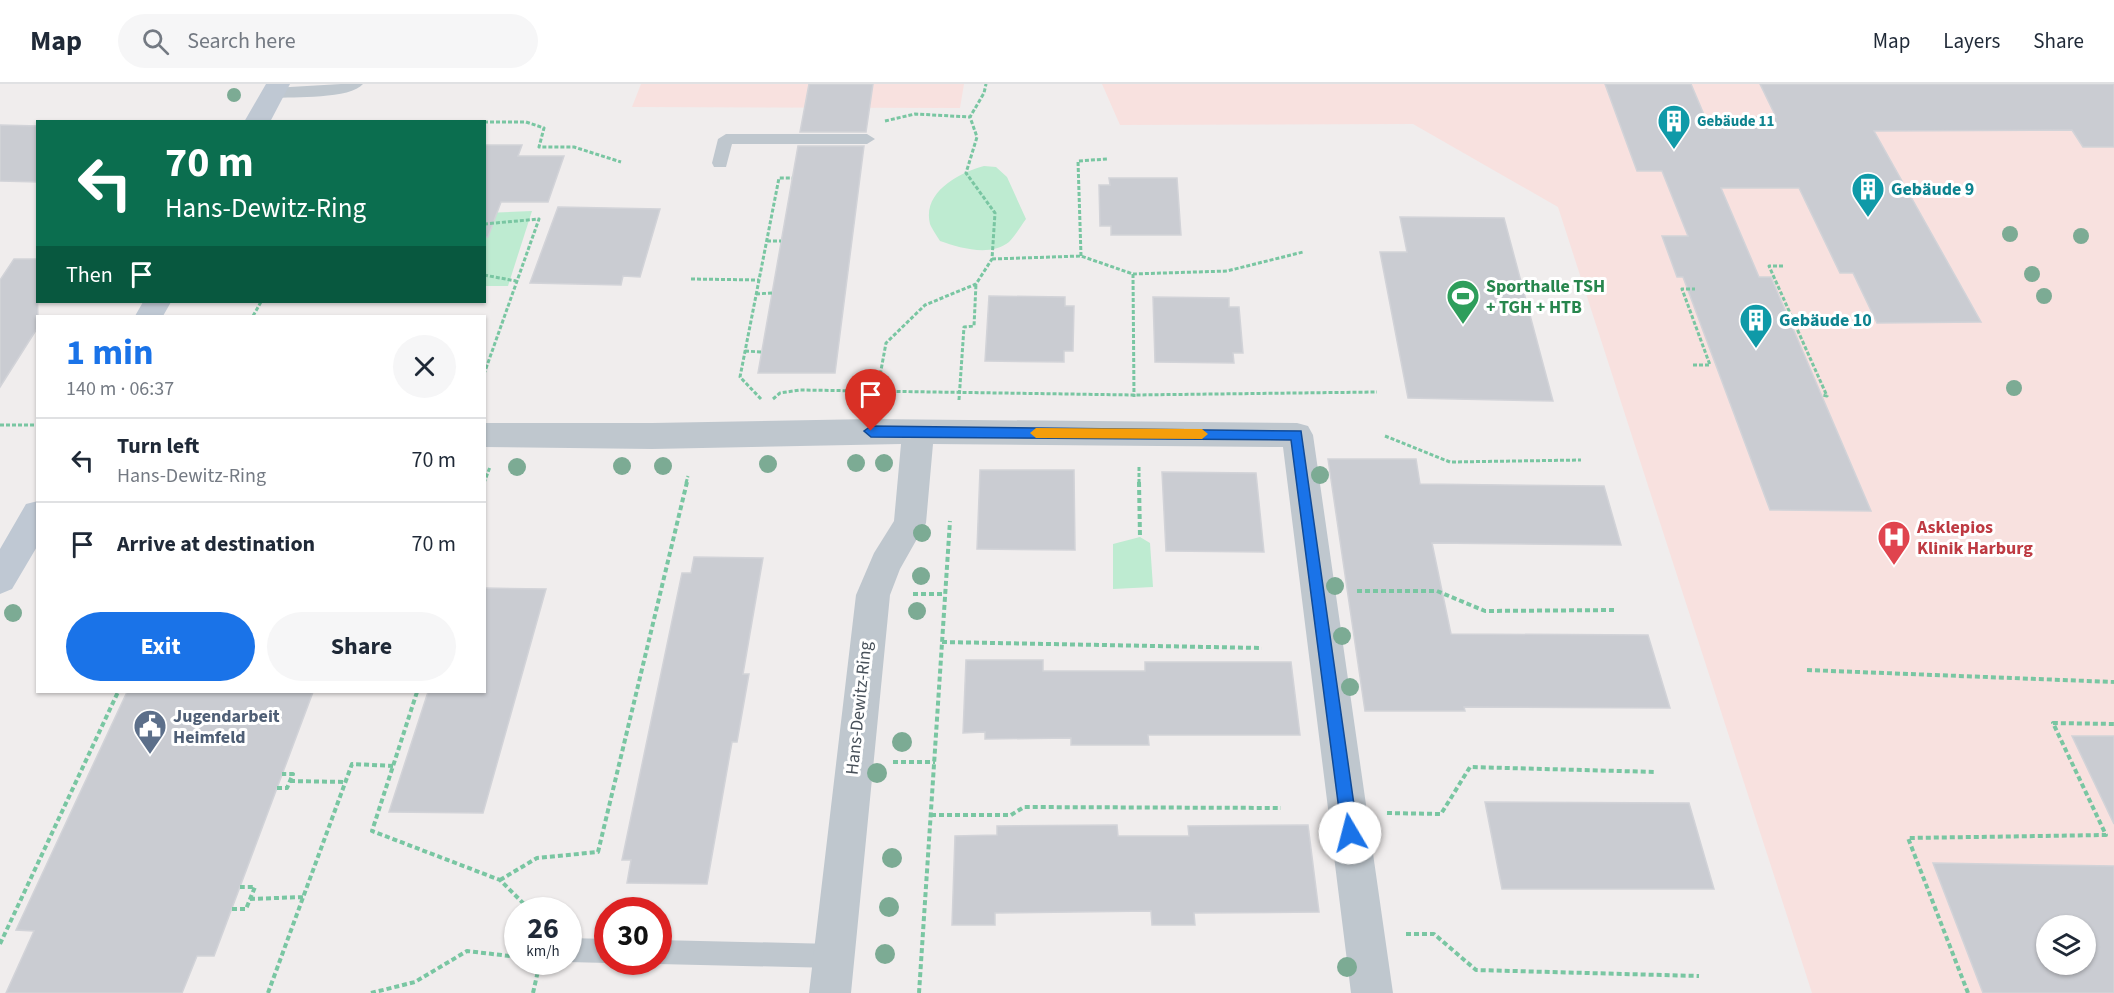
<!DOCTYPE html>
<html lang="en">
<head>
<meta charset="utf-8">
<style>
	:root { --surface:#fff; --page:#f6f6f7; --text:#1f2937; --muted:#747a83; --line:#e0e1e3; --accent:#1a73e8 }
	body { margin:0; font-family:"Source Sans 3",sans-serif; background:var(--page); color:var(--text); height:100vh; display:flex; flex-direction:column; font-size:22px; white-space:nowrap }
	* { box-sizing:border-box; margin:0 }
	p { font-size:20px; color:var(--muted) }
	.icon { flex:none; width:33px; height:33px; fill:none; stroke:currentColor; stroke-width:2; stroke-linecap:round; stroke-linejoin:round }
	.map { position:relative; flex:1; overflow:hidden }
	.panel { position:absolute; left:36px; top:231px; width:450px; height:378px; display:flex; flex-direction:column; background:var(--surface); border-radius:0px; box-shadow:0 2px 4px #0004 }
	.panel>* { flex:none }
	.top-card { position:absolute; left:36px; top:36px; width:450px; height:183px; border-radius:0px; box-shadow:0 2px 4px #0004; background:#0b6e4f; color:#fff; overflow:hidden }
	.controls { position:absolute; left:2036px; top:831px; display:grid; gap:12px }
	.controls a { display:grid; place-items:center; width:60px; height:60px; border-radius:50%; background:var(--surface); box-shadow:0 2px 4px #0004; font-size:30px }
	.speed { position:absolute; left:504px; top:813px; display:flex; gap:12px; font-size:30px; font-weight:700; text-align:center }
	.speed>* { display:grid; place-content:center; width:78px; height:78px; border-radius:50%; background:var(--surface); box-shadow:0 2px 4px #0004; line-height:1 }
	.speed small { font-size:15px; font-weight:400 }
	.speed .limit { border:9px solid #d22; background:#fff; color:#111 }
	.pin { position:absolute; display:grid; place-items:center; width:51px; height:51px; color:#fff; margin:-62px -26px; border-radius:50% 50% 50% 0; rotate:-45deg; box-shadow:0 0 6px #0007 }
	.pin .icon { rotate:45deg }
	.me { position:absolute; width:66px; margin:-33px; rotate:352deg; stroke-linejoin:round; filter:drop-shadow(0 0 4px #0008) }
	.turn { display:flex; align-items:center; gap:21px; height:126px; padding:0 30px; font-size:27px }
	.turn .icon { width:78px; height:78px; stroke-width:2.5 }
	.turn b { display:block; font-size:42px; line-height:51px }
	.then { display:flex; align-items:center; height:57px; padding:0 30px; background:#0003; gap:12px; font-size:22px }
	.round { display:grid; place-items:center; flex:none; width:63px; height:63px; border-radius:32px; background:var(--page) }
	.summary { display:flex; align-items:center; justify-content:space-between; height:102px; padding:0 30px }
	h1 { font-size:36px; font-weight:700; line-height:45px; color:var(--accent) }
	.button { display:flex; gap:12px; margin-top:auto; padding:12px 30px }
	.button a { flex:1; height:69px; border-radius:36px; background:var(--accent); color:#fff; font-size:24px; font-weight:700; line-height:69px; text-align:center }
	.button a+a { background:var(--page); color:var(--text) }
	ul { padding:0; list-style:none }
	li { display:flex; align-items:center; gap:18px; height:84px; padding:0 30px; border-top:2px solid var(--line) }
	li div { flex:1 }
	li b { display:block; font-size:22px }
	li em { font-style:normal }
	header { display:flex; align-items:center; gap:36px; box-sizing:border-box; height:84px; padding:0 30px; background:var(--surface); border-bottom:2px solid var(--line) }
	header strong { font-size:28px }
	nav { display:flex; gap:33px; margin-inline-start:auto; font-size:21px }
	.search { width:420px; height:54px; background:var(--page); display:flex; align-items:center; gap:15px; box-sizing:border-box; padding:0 21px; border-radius:33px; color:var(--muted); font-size:22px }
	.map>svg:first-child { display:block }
	.medical { fill:#f8e1df; fill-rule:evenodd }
	.green { fill:#beebd1 }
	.building { fill:#caccd2; stroke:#d2d3d8; stroke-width:1.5; fill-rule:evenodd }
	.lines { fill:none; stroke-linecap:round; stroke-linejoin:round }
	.path-far1 { stroke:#79c6a2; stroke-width:3; stroke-dasharray:4 2; stroke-linecap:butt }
	.path { stroke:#79c6a2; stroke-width:4; stroke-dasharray:5 3; stroke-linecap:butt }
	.lane { fill:#bfc7ce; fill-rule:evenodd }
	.street { fill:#bfc7ce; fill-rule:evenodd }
	.secondary { fill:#bfc8d3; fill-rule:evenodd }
	.tree { fill:#7cab94 }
	.route { fill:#1a73e8; stroke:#114b97; stroke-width:1.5 }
	.slow { fill:#f59e0b }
	.labels { text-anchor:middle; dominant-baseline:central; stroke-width:6; stroke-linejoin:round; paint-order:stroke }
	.far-culture-label { font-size:15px; font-weight:bold; fill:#0d838f; stroke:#fff; text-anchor:start }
	.culture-label { font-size:18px; font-weight:bold; fill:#0d838f; stroke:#fff; text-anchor:start }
	.leisure-label { font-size:18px; font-weight:bold; fill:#27864d; stroke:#fff; text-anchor:start }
	.health-label { font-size:18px; font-weight:bold; fill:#be3a42; stroke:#fff; text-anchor:start }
	.street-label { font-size:18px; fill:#475059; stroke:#fff }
	.service-label { font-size:18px; font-weight:bold; fill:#4e5e75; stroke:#fff; text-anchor:start }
</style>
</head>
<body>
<header>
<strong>Map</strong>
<div class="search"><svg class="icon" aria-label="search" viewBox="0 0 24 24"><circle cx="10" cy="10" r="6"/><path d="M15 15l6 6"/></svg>Search here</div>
<nav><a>Map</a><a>Layers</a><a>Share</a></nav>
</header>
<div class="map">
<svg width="2114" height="909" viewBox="0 0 2114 909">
	<rect width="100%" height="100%" fill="#f0eded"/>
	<path class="medical" d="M 641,0 L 964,0 L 960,24 L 632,23 Z
		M 1102,0 L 2114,0 L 2114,909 L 1812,909 L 1558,123 L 1413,40 L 1120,41 ZM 2046,842 L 2085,842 L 2085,880 L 2046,880 Z"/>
	<path class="green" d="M 984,82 L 996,83 L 1007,93 L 1026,135 C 1021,142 1015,152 1009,158 C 990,173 960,164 940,157 C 937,152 932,145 930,140 C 922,108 959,89 984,82 Z
		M 532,127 L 508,202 L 485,202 L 485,129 Z
		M 1140,453 L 1150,459 L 1153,503 L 1113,505 L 1113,460 Z"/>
	<path class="building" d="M 809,0 L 873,0 L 866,48 L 800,48 Z
		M 1605,0 L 1691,0 L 1705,33 L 1776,33 L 1760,0 L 2114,0 L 2114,63 L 2083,63 L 2072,46 L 1874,47 L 1981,238 L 1877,239 L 1853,189 L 1840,189 L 1799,104 L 1721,104 L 1759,193 L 1771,193 L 1871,427 L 1770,426 L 1683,193 L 1677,193 L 1662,152 L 1688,152 L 1662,87 L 1637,87 Z
		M 0,41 L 38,42 L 38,98 L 0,97 Z
		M 484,61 L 522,61 L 518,72 L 564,72 L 548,118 L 501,118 L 488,153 L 484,153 Z
		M 798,62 L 864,62 L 835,289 L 758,289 Z
		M 1109,94 L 1177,94 L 1181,151 L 1111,151 L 1111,142 L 1100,142 L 1099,101 L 1110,101 Z
		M 558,123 L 660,125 L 640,193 L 623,192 L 621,201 L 530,199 Z
		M 1400,133 L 1504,134 L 1553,317 L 1408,314 L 1380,168 L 1407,168 Z
		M 14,175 L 37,175 L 38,243 L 0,303 L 0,196 Z
		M 989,212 L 1065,213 L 1065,222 L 1074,222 L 1073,267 L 1064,267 L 1064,278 L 985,277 Z
		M 1153,213 L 1229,214 L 1229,223 L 1239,223 L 1243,269 L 1233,269 L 1234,279 L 1155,278 Z
		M 1328,375 L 1416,375 L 1420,400 L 1604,402 L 1621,461 L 1432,459 L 1451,550 L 1648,551 L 1670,624 L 1464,623 L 1465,627 L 1365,627 Z
		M 980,386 L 1074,386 L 1075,466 L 977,465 Z
		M 1162,388 L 1256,389 L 1264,468 L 1166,467 Z
		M 694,473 L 763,474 L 743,590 L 749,590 L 737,658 L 732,658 L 707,800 L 627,799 L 631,776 L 622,776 L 682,489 L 691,489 Z
		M 484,504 L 546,505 L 483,729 L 389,728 L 428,608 L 484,608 Z
		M 966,576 L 1043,576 L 1043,587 L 1145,587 L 1145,578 L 1291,578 L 1300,651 L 1148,651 L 1149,661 L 1071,661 L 1071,654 L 985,655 L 985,648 L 963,649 Z
		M 127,608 L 313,608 L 214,872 L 197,872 L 182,909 L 6,909 L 34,847 L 16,846 Z
		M 2072,652 L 2114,652 L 2114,740 Z
		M 1485,718 L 1689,719 L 1714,805 L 1502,805 Z
		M 1117,741 L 1118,752 L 1189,752 L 1188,742 L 1308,741 L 1319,828 L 1194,829 L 1195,841 L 1152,841 L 1151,827 L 995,829 L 995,841 L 952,841 L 955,752 L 997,751 L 997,742 Z
		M 1933,779 L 2114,782 L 2114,909 L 1983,909 ZM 2046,842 L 2085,842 L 2085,880 L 2046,880 Z"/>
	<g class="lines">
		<path class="path-far1" d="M 885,37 L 915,30 L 970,33
			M 484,38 L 526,38 L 544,44 L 539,63 L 574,63 L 621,78
			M 484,140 L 539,135 L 484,290
			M 767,157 L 781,157
			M 1081,172 L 1078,77 L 1107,75
			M 992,175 L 1081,172 L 1133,190 L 1227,187 L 1303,168
			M 1783,182 L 1769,182 L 1827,312 L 1822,311
			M 1133,190 L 1134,313
			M 484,191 L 516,197
			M 691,195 L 759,196
			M 756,210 L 772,209
			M 253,232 L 261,218
			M 745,267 L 761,268
			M 1693,281 L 1710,281 L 1682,205 L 1695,205
			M 877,308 L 886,259 L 925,221 L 976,200 L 992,175 L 995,129 L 966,89 L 977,53 L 970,33 L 984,9 L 986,0
			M 761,315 L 740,293 L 779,94 L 792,94
			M 773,315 L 780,309 L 800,306 L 1134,311 L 1377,308
			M 959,316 L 964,243 L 974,242 L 976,200
			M 0,341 L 38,341
			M 1385,352 L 1450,378 L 1581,376
			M 1139,383 L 1139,399
			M 484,399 L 490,383
			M 686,399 L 688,392"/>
		<path class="path" d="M 1139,398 L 1140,453
			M 1357,507 L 1437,507 L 1485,527 L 1616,526
			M 913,510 L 945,510
			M 942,558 L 1262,564
			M 1807,586 L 2114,598
			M 417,608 L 372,747 L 500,796 L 530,826
			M 893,678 L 935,678
			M 290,697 L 346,698
			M 277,704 L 287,704 L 293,690 L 282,690
			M 1387,729 L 1441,730 L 1470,683 L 1656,688
			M 931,731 L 1011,731 L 1024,723 L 1281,724
			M 500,796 L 537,774 L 598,768 L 687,398
			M 250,815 L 303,813
			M 232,825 L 246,825 L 255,803 L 240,803
			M 1406,850 L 1434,850 L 1476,886 L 1699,892
			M 0,860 L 118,608
			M 268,909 L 352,680 L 394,682
			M 371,909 L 415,898 L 467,867 L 518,873
			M 533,909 L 540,878
			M 919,909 L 950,437
			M 1968,909 L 1908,754 L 2106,751 L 2053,639 L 2114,640"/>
		<path class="lane" d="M 341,0 L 363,0 C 351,15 293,13 273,14 L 266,9 L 273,4 Z
			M 726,50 L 867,50 L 875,55 L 867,60 L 732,60 L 726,83 L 714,83 L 712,79 L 718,55 Z
			M 568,854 L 608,855 L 608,878 L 611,878 L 608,879 L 567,878 Z
			M 658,856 L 834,860 L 842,864 L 846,872 L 842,880 L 834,884 L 658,880 L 652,878 L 658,878 Z"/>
		<path class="street" d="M 871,335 L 1297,339 L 1308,342 L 1313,351 L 1393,909 L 1351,909 L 1283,363 L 933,360 L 926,439 L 900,485 L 890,511 L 851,909 L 809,909 L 856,511 L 874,469 L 894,437 L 901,360 L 652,365 L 484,363 L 484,339 L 652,339 Z"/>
		<path class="secondary" d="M 266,0 L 290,0 L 270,38 L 244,38 Z
			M 143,218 L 171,218 L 163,232 L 135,232 Z
			M 38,417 L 38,461 L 12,505 L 0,510 L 0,465 L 26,420 Z"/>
	</g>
	<g class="tree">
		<circle cx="234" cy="11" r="7"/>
		<circle cx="2010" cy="150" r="8"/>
		<circle cx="2081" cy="152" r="8"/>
		<circle cx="2032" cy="190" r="8"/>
		<circle cx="2044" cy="212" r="8"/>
		<circle cx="2014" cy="304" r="8"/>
		<circle cx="856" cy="379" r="9"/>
		<circle cx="884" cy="379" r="9"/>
		<circle cx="768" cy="380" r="9"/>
		<circle cx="622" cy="382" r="9"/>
		<circle cx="663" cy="382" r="9"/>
		<circle cx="517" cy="383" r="9"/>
		<circle cx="1320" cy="391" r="9"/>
		<circle cx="922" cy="449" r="9"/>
		<circle cx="921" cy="492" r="9"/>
		<circle cx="1335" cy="502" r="9"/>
		<circle cx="917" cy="527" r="9"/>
		<circle cx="13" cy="529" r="9"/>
		<circle cx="1342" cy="552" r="9"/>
		<circle cx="1350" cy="603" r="9"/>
		<circle cx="902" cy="658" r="10"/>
		<circle cx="877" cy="689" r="10"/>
		<circle cx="892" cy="774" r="10"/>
		<circle cx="889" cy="823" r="10"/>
		<circle cx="885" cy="870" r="10"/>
		<circle cx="1347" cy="883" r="10"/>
	</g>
	<path class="route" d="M 871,342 L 1301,347 L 1358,749 L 1356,755 L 1350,757 L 1345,755 L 1342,749 L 1291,356 L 871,353 L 864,347 Z"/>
	<path class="slow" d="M 1036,344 L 1202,345 L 1208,350 L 1202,355 L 1036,354 L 1030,349 Z"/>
	<defs>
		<symbol id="building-pin" viewBox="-11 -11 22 30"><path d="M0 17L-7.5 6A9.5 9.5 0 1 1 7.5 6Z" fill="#0f9aa8" stroke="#fff"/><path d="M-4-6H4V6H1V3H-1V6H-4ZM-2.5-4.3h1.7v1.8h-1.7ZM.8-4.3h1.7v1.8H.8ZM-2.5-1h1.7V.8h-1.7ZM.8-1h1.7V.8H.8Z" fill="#fff"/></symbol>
		<symbol id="stadium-pin" viewBox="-11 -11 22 30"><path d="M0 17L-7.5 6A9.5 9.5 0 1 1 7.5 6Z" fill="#2e9e5b" stroke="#fff"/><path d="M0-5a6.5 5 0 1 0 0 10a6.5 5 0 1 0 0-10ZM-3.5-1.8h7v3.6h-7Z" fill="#fff"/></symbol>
		<symbol id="hospital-pin" viewBox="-11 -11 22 30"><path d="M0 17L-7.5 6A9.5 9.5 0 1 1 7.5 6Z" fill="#e0444e" stroke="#fff"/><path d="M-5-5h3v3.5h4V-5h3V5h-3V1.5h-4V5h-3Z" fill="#fff"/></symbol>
		<symbol id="civic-pin" viewBox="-11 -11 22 30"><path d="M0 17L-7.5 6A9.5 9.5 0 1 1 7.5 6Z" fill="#5c6f8a" stroke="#fff"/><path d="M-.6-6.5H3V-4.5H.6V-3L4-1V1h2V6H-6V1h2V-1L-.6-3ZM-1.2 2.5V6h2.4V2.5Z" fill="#fff"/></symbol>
	</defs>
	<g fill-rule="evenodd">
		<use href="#building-pin" x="1655" y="18" width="38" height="52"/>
		<use href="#building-pin" x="1849" y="86" width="38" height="52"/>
		<use href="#stadium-pin" x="1444" y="193" width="38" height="52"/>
		<use href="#building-pin" x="1737" y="217" width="38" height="52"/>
		<use href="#hospital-pin" x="1875" y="434" width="38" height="52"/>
		<use href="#civic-pin" x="131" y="623" width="38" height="52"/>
	</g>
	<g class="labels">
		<g class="far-culture-label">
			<text x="1697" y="37">Gebäude 11</text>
		</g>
		<g class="culture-label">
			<text x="1891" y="105">Gebäude 9</text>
			<text x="1779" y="236">Gebäude 10</text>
		</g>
		<g class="leisure-label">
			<text x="1486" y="202">Sporthalle TSH<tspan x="1486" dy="21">+ TGH + HTB</tspan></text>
		</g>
		<g class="health-label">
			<text x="1917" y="443">Asklepios<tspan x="1917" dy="21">Klinik Harburg</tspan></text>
		</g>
		<g class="street-label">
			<text transform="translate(859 624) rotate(-84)">Hans-Dewitz-Ring</text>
		</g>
		<g class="service-label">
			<text x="173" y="632">Jugendarbeit<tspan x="173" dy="21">Heimfeld</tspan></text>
		</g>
	</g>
</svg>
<div class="controls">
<a><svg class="icon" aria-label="layers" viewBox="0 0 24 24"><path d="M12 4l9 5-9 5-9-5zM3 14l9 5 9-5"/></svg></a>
</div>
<div class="speed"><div>26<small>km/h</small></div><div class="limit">30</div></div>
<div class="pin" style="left:871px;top:347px;background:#d93025"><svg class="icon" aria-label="arrive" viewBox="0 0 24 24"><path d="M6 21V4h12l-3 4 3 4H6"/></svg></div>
<svg class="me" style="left:1350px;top:749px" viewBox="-20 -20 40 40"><circle r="19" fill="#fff"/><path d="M0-13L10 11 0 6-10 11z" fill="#1a73e8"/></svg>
<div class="top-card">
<div class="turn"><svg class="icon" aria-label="left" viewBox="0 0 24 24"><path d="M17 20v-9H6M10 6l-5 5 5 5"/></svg><div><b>70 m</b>Hans-Dewitz-Ring</div></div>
<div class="then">Then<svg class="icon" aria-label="arrive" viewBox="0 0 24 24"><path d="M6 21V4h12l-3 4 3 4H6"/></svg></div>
</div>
<section class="panel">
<div class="summary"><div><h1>1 min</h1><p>140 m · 06:37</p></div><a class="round"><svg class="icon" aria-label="close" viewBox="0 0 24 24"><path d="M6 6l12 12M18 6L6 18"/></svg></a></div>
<ul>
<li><svg class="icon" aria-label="left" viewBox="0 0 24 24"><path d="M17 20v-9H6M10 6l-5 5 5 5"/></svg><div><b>Turn left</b><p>Hans-Dewitz-Ring</p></div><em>70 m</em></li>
<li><svg class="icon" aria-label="arrive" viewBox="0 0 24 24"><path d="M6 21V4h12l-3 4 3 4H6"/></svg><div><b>Arrive at destination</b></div><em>70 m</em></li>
</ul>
<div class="button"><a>Exit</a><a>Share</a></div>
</section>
</div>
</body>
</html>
